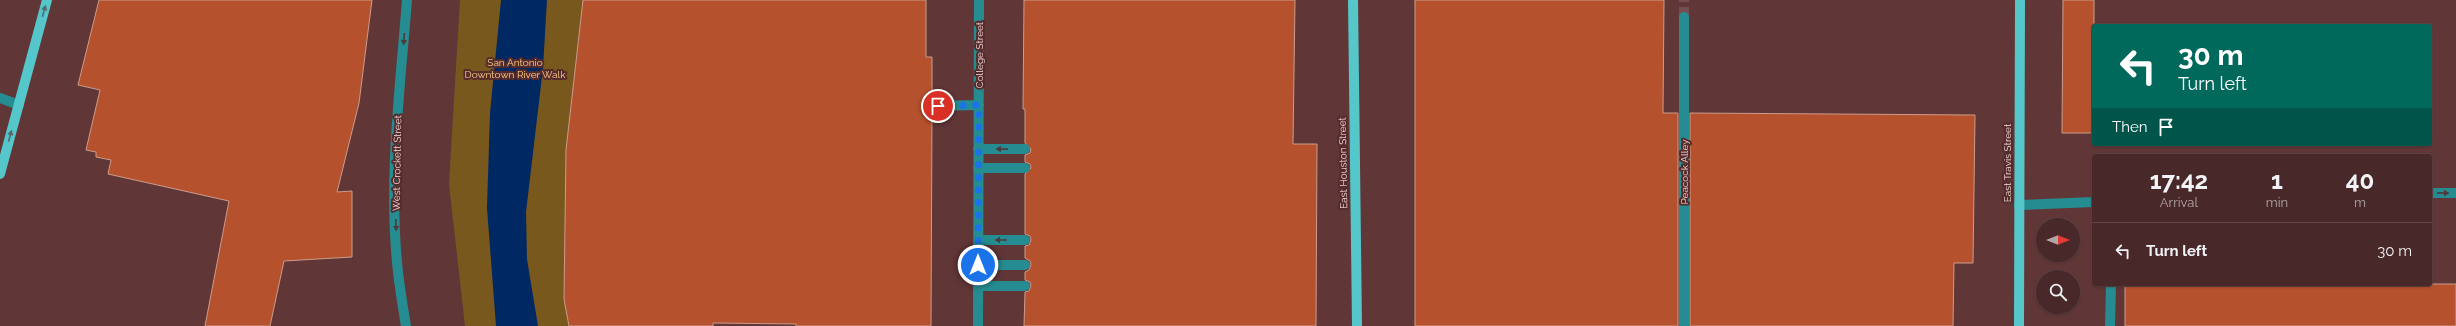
<!DOCTYPE html>
<html lang="en">
<head>
<meta charset="utf-8">
<style>
	:root { --surface:#492829; --page:#533435; --text:#f1f3f6; --muted:#b1a6a8; --line:#614446 }
	body { margin:0; font-family:Raleway,sans-serif; background:var(--page); color:var(--text); height:100vh; display:flex; flex-direction:column; font-size:15px; white-space:nowrap }
	* { box-sizing:border-box; margin:0 }
	p { font-size:13px; color:var(--muted) }
	.icon { flex:none; width:22px; height:22px; fill:none; stroke:currentColor; stroke-width:2; stroke-linecap:round; stroke-linejoin:round }
	.map { position:relative; flex:1; overflow:hidden }
	.sheet { position:absolute; left:2092px; top:154px; width:340px; height:132px; display:flex; flex-direction:column; background:var(--surface); border-radius:4px; box-shadow:0 1px 3px #0004,0 0 0 1px var(--line) }
	.sheet>* { flex:none }
	.guide { position:absolute; left:2092px; top:24px; width:340px; height:122px; border-radius:4px; box-shadow:0 1px 3px #0004,0 0 0 1px var(--line); background:#00695c; color:#fff; overflow:hidden }
	.needle { width:26px; rotate:90deg }
	.tools { position:absolute; left:2036px; top:218px; display:grid; gap:8px }
	.tools a { display:grid; place-items:center; width:44px; height:44px; border-radius:50%; background:var(--surface); box-shadow:0 1px 3px #0004,0 0 0 1px var(--line); font-size:20px }
	.pin { position:absolute; display:grid; place-items:center; width:34px; height:34px; color:#fff; margin:-17px; border:2px solid #fff; border-radius:50%; box-shadow:0 1px 4px #0007 }
	.me { position:absolute; width:44px; margin:-22px; rotate:0deg; stroke-linejoin:round; filter:drop-shadow(0 0 3px #0008) }
	.turn { display:flex; align-items:center; gap:14px; height:84px; padding:0 20px; font-size:18px }
	.turn .icon { width:52px; height:52px; stroke-width:2.5 }
	.turn b { display:block; font-size:28px; line-height:34px }
	.then { display:flex; align-items:center; height:38px; padding:0 20px; background:#0003; gap:8px; font-size:15px }
	.eta { display:flex; justify-content:space-evenly; align-items:center; height:68px; text-align:center }
	.eta b { font-size:24px; font-weight:700; line-height:28px }
	ul { padding:0; list-style:none }
	li { display:flex; align-items:center; gap:12px; height:56px; padding:0 20px; border-top:1px solid var(--line) }
	li div { flex:1 }
	li b { display:block; font-size:15px }
	li em { font-style:normal }
	.map>svg:first-child { display:block }
	.green { fill:#78581d }
	.water { fill:#002863 }
	.building { fill:#b6512e; stroke:#cc9c8c }
	.lines { fill:none; stroke-linecap:round; stroke-linejoin:round }
	.minor-tunnel { stroke:#774e4f; stroke-width:10; stroke-dasharray:10 5; stroke-linecap:butt }
	.minor { stroke:#258d91; stroke-width:10 }
	.major { stroke:#55c7cb; stroke-width:10 }
	.oneway { fill:#56696c }
	.oneway2 { fill:#4f3a3b }
	.route { stroke:#1a73e8; stroke-width:7; stroke-dasharray:0 12.6 }
	.labels { text-anchor:middle; dominant-baseline:central; stroke-width:4; stroke-linejoin:round; paint-order:stroke }
	.street-label { font-size:10px; fill:#f5d8d8; stroke:#562b2c }
	.park-label { font-size:10px; fill:#fed28a; stroke:#562b2c }
</style>
</head>
<body>
<div class="map">
<svg width="2456" height="326" viewBox="0 0 2456 326">
	<rect width="100%" height="100%" fill="#613637"/>
	<path class="green" d="M 460,0 L 583,0 L 566,150 L 564,299 L 569,326 L 465,326 L 449,184 Z"/>
	<path class="water" d="M 501,0 L 547,0 L 543,68 L 526,212 L 527,259 L 538,326 L 496,326 L 487,208 L 490,113 Z"/>
	<path class="building" d="M 99,0 L 372,0 L 359,103 L 337,192 L 352,191 L 352,257 L 284,261 L 270,326 L 205,326 L 229,201 L 108,174 L 111,160 L 96,157 L 96,152 L 86,150 L 100,90 L 78,85 Z
		M 583,0 L 926,0 L 926,57 L 932,57 L 932,100 L 926,106 L 927,110 L 932,112 L 931,326 L 796,326 L 796,324 L 713,323 L 713,326 L 569,326 L 564,299 L 566,150 Z
		M 1024,0 L 1295,0 L 1293,144 L 1317,144 L 1316,326 L 1024,326 L 1025,292 L 1029,291 L 1031,286 L 1030,282 L 1025,280 L 1025,272 L 1029,270 L 1031,265 L 1030,261 L 1025,258 L 1025,246 L 1029,245 L 1031,240 L 1030,236 L 1025,234 L 1025,174 L 1031,168 L 1030,164 L 1025,162 L 1025,155 L 1030,153 L 1031,149 L 1025,143 L 1025,109 L 1023,109 Z
		M 1415,0 L 1664,0 L 1663,113 L 1678,113 L 1678,326 L 1415,326 Z
		M 2063,0 L 2094,0 L 2094,133 L 2062,133 Z
		M 1690,113 L 1975,115 L 1973,263 L 1954,263 L 1953,326 L 1690,326 Z
		M 2125,284 L 2456,284 L 2456,326 L 2125,326 Z"/>
	<g class="lines">
		<path class="minor-tunnel" d="M 1684,17 L 1684,0"/>
		<path class="minor" d="M 1684,17 L 1684,326
			M 0,98 L 19,105
			M 932,106 L 979,105
			M 978,149 L 1025,149
			M 978,168 L 1025,168
			M 2430,193 L 2456,193
			M 2019,205 L 2094,202
			M 978,240 L 1025,240
			M 978,265 L 1025,265
			M 978,286 L 1025,286
			M 406,326 C 403,308 400,290 398,272 C 388,182 400,89 407,0
			M 978,326 L 979,0
			M 2110,326 L 2111,284"/>
		<path class="major" d="M 1353,0 L 1357,326
			M 0,174 L 47,0
			M 2019,326 L 2020,0"/>
	</g>
	<defs><path id="oneway-solid" d="M-6-.8H1V-3.2L6.5 0L1 3.2V.8H-6Z"/></defs>
	<g class="oneway">
		<use href="#oneway-solid" transform="translate(44 11) rotate(-75)"/>
		<use href="#oneway-solid" transform="translate(10 136) rotate(-75)"/>
	</g>
	<g class="oneway2">
		<use href="#oneway-solid" transform="translate(404 39) rotate(94)"/>
		<use href="#oneway-solid" transform="translate(1002 149) rotate(-179)"/>
		<use href="#oneway-solid" transform="translate(2443 193) rotate(-1)"/>
		<use href="#oneway-solid" transform="translate(396 225) rotate(88)"/>
		<use href="#oneway-solid" transform="translate(1001 240) rotate(180)"/>
	</g>
	<g class="lines">
		<path class="route" d="M 938,106 L 979,105 L 978,265"/>
	</g>
	<g class="labels">
		<g class="street-label">
			<text transform="translate(979 55) rotate(-90)">College Street</text>
			<text transform="translate(397 163) rotate(-89)">West Crockett Street</text>
			<text transform="translate(1343 163) rotate(-91)">East Houston Street</text>
			<text transform="translate(2007 163) rotate(-90)">East Travis Street</text>
			<text transform="translate(1684 172) rotate(-90)">Peacock Alley</text>
		</g>
		<g class="park-label">
			<text x="515" y="62">San Antonio<tspan x="515" dy="12">Downtown River Walk</tspan></text>
		</g>
	</g>
</svg>
<div class="tools">
<a><svg class="needle" viewBox="-14 -14 28 28"><path d="M0-13l5 13h-10z" fill="#e53935"/><path d="M0 13l5-13h-10z" fill="#b1a6a8"/></svg></a>
<a><svg class="icon" aria-label="search" viewBox="0 0 24 24"><circle cx="10" cy="10" r="6"/><path d="M15 15l6 6"/></svg></a>
</div>
<div class="pin" style="left:938px;top:106px;background:#d93025"><svg class="icon" aria-label="arrive" viewBox="0 0 24 24"><path d="M6 21V4h12l-3 4 3 4H6"/></svg></div>
<svg class="me" style="left:978px;top:265px" viewBox="-20 -20 40 40"><circle r="17" fill="#1a73e8" stroke="#fff" stroke-width="3"/><path d="M0-11L8 9 0 5-8 9z" fill="#fff"/></svg>
<div class="guide">
<div class="turn"><svg class="icon" aria-label="left" viewBox="0 0 24 24"><path d="M17 20v-9H6M10 6l-5 5 5 5"/></svg><div><b>30 m</b>Turn left</div></div>
<div class="then">Then<svg class="icon" aria-label="arrive" viewBox="0 0 24 24"><path d="M6 21V4h12l-3 4 3 4H6"/></svg></div>
</div>
<section class="sheet">
<div class="eta">
<div><b>17:42</b><p>Arrival</p></div>
<div><b>1</b><p>min</p></div>
<div><b>40</b><p>m</p></div>
</div>
<ul>
<li><svg class="icon" aria-label="left" viewBox="0 0 24 24"><path d="M17 20v-9H6M10 6l-5 5 5 5"/></svg><div><b>Turn left</b></div><em>30 m</em></li>
</ul>
</section>
</div>
</body>
</html>
